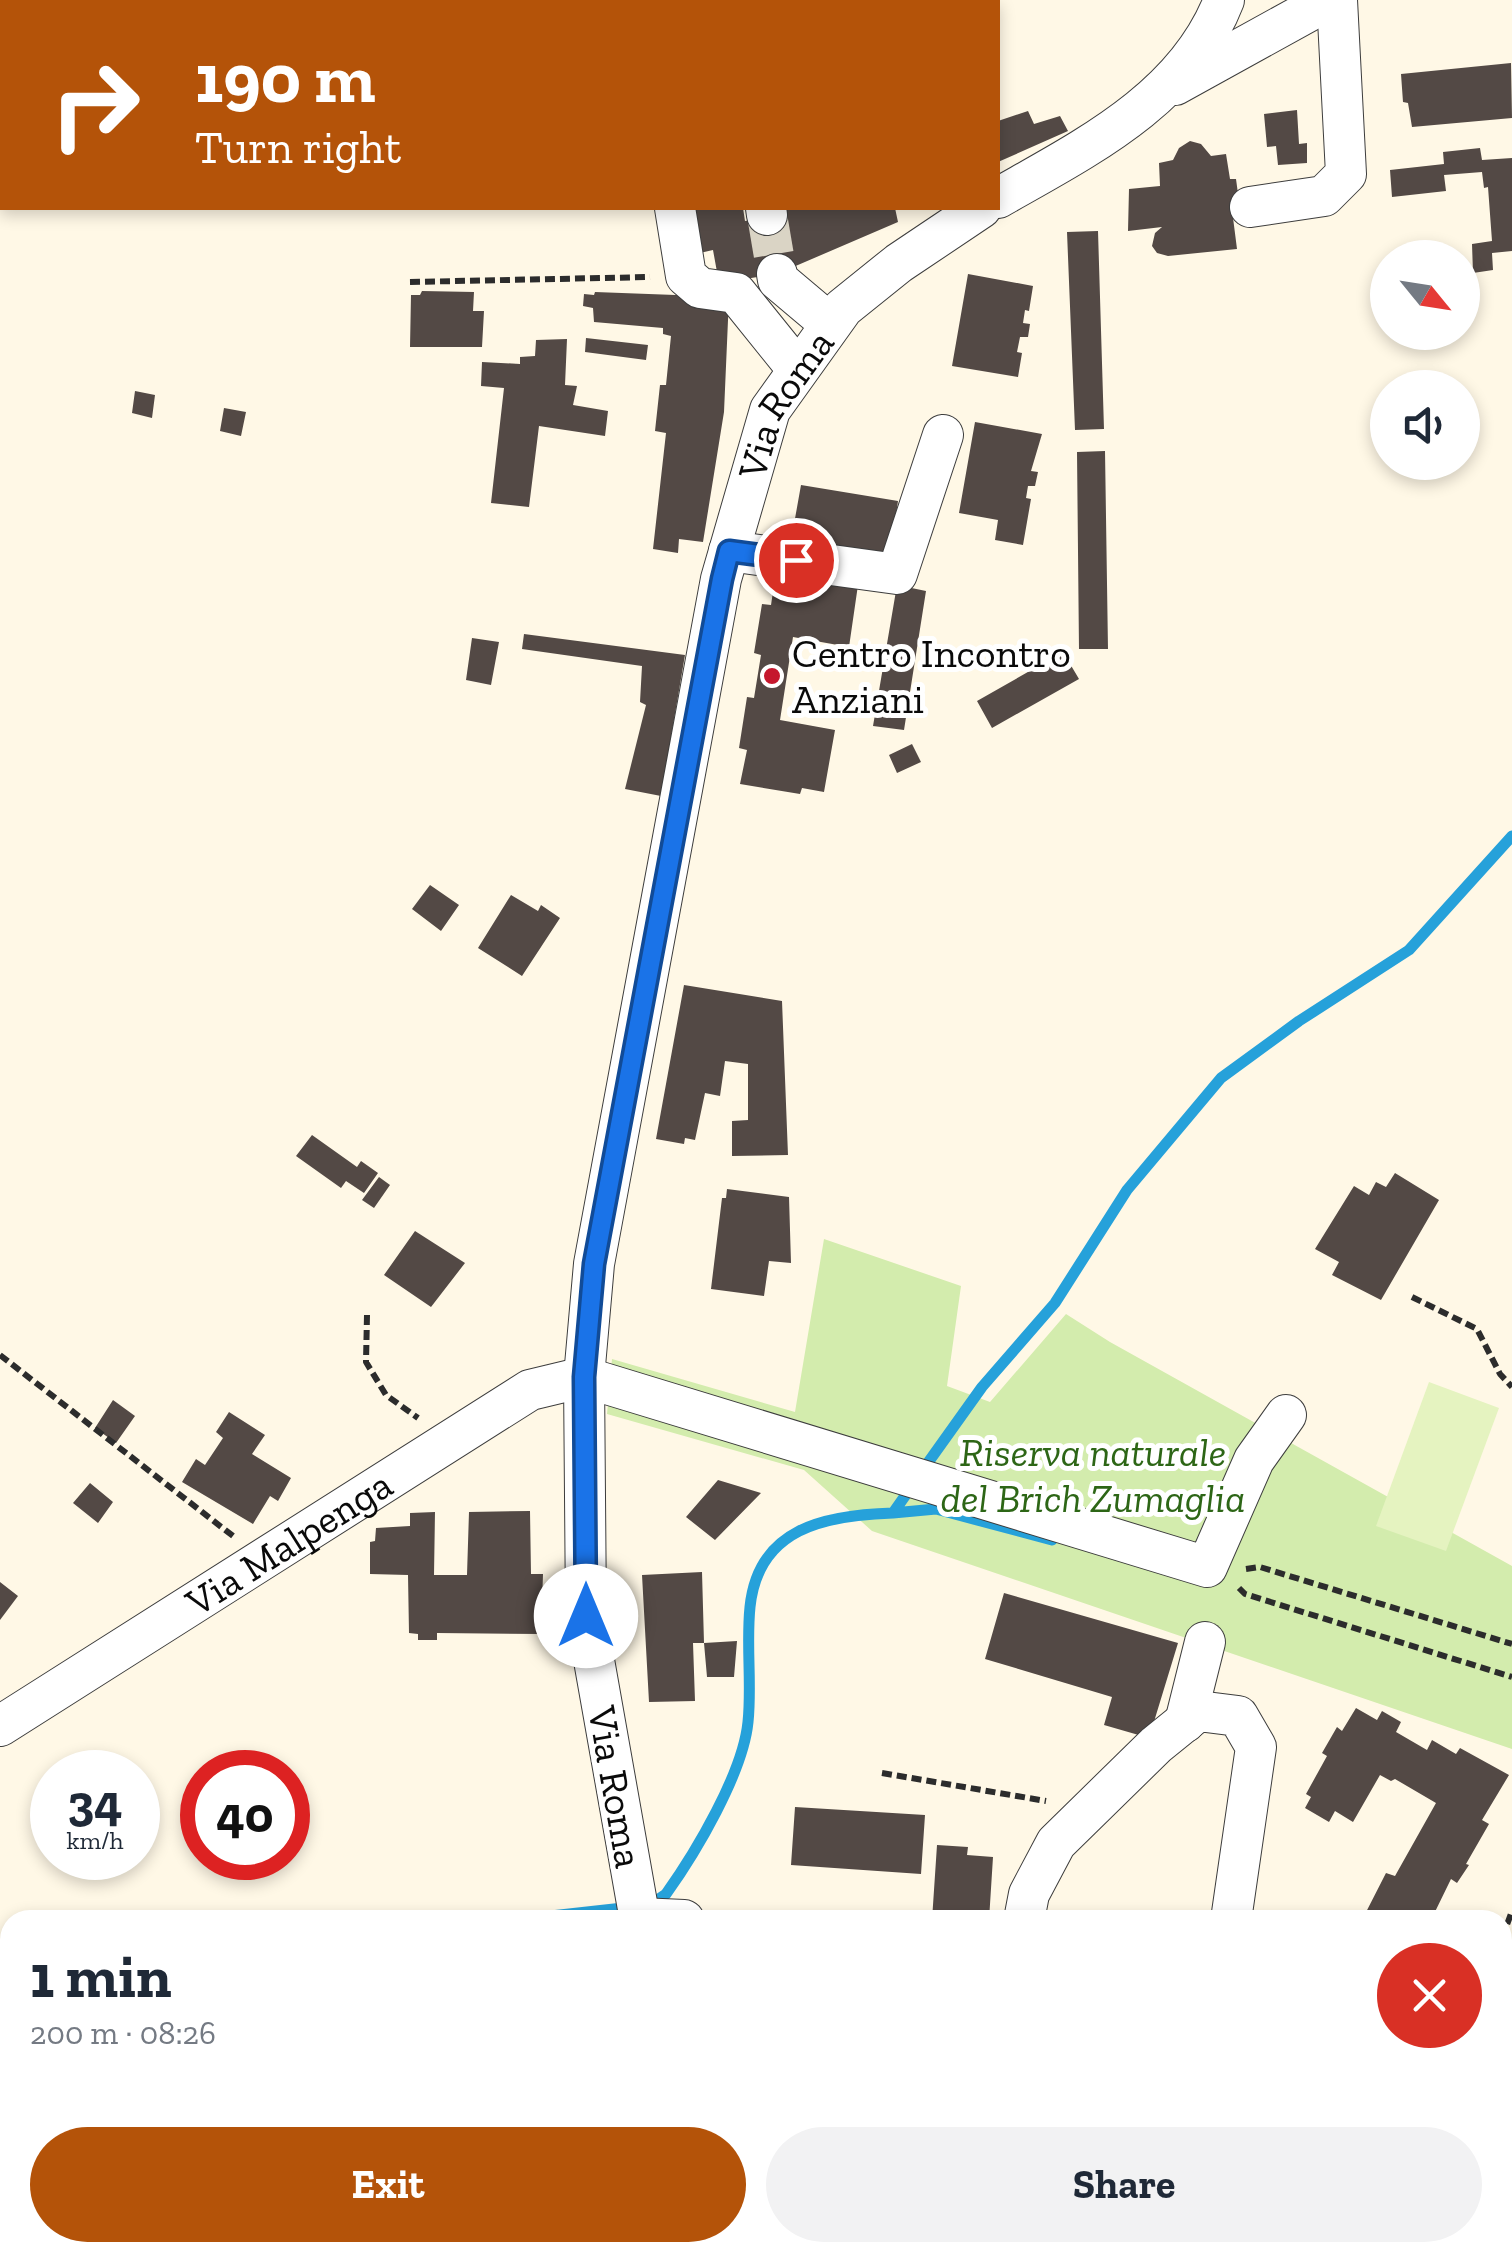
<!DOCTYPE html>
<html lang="en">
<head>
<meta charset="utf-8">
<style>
	:root { --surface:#fff; --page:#f2f2f3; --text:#1f2937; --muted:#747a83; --accent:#b45309 }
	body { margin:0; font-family:"Zilla Slab",serif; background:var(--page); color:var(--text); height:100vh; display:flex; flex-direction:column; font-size:38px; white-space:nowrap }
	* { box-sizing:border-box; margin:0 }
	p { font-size:32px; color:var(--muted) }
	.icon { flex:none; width:55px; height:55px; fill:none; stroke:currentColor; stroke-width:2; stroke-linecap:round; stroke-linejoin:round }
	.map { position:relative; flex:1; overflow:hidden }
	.panel { position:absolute; left:0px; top:1910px; width:1512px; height:352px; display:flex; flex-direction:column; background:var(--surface); border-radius:30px 30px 0 0; box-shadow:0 5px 15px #0003 }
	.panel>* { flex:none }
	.top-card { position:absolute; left:0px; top:0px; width:1000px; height:210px; box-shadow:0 5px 15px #0003; background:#b45309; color:#fff; overflow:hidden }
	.needle { width:65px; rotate:120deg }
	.controls { position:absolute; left:1370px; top:240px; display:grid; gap:20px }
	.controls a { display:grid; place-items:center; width:110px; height:110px; border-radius:50%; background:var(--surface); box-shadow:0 5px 15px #0003; font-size:50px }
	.speed { position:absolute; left:30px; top:1750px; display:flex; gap:20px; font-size:50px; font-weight:700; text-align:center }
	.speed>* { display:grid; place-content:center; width:130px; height:130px; border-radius:50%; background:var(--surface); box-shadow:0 5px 15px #0003; line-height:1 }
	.speed small { font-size:25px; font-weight:400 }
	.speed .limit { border:15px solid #d22; background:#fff; color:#111 }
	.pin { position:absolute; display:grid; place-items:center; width:85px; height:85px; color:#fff; margin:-42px; border:5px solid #fff; border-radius:50%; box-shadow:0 2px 10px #0007 }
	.me { position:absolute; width:110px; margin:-55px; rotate:0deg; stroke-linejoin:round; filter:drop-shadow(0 0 8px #0008) }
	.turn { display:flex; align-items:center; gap:35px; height:210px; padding:0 30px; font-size:45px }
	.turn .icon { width:130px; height:130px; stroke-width:2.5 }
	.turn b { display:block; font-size:70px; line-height:85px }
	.round { display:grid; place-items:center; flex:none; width:105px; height:105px; border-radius:52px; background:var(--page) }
	.overview { display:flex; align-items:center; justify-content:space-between; height:170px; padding:0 30px }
	h1 { font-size:60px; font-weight:800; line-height:75px }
	.cta { display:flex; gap:20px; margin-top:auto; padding:20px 30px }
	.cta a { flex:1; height:115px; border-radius:60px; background:var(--accent); color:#fff; font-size:40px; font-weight:800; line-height:115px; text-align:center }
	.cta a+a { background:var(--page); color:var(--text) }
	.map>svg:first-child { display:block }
	.green { fill:#d3ecad }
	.pitch { fill:#e5f3c0 }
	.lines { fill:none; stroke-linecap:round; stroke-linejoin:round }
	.stream { stroke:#26a1da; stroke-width:11 }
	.building { fill:#534945 }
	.minor-tunnel { stroke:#dad4c5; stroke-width:40; stroke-dasharray:40 20; stroke-linecap:butt }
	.minor-casing { stroke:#3d3d3d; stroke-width:42 }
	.path { stroke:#2c2c2c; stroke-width:6; stroke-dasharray:10 5; stroke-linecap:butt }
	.minor { stroke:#fff; stroke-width:40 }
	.route-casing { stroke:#114b97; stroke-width:25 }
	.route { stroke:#1a73e8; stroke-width:18 }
	.poi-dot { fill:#c5172d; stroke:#fff; stroke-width:4 }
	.labels { text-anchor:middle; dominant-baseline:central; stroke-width:10; stroke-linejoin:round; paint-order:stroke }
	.street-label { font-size:40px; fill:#0a0a0a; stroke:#fff }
	.poi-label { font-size:40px; fill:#0a0a0a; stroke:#fff; text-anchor:start }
	.park-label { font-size:40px; font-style:italic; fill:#2d6616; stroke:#fff }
</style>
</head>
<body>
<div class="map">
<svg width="1512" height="2261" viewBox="0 0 1512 2261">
	<rect width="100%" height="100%" fill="#fff8e6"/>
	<path class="green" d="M 824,1239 L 961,1286 L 947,1386 L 990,1402 L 1066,1314 L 1110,1342 L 1512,1566 L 1512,1749 L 872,1531 L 804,1470 L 607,1414 L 612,1359 L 795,1412 Z"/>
	<path class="pitch" d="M 1429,1382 L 1499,1408 L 1446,1551 L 1376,1526 Z"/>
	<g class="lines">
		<path class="stream" d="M 101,2 L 104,0
			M 0,102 L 2,100
			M 922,1471 L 982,1387 L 1055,1303 L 1127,1190 L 1221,1078 L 1299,1021 L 1409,950 L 1512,836
			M 893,1513 L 936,1509 L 1052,1540
			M 515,1920 L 650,1905 L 666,1894 C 696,1852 743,1773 748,1722 C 752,1684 746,1645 750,1607 C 758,1528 825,1515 893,1513 L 912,1486
			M 0,2167 L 10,2150"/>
	</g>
	<path class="building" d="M 1511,63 L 1512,118 L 1412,127 L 1408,103 L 1403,102 L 1401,74 Z
		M 1297,110 L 1299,144 L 1307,143 L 1307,163 L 1278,165 L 1276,146 L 1267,147 L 1264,114 Z
		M 1028,111 L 1034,124 L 1060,116 L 1068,131 L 998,162 L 998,121 Z
		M 1190,141 L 1201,144 L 1211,156 L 1226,154 L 1230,179 L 1236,179 L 1239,201 L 1231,202 L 1237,249 L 1168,256 L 1157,253 L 1152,246 L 1155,233 L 1162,227 L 1128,231 L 1129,189 L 1160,186 L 1159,163 L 1173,160 L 1179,148 Z
		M 1480,148 L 1482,160 L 1512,158 L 1512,251 L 1492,253 L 1493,270 L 1473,273 L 1472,244 L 1492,241 L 1488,187 L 1484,188 L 1482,172 L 1444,175 L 1446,191 L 1392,197 L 1390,170 L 1444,164 L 1443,152 Z
		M 680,208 L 743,208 L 745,221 L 757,219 L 771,208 L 895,208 L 898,222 L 777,274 L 719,283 L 713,250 L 691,255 Z
		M 1098,231 L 1104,429 L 1075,430 L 1067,232 Z
		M 968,274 L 1033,286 L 1029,311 L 1025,310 L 1023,323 L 1030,324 L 1028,337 L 1020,337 L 1017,352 L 1022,353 L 1018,377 L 952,366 Z
		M 422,291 L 474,292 L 473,311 L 484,311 L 482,347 L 410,347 L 411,295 L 420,295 Z
		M 595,292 L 729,297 L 724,412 L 703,542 L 679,539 L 678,553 L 653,549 L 666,433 L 655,431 L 660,385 L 666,385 L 671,336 L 663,334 L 663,328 L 594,322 L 593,308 L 583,306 L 584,294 L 594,295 Z
		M 586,338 L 648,345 L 646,360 L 585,352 Z
		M 567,339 L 565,385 L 577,386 L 573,405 L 608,411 L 605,436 L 539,426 L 529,507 L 491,503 L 504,388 L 481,386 L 482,362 L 520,364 L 520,357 L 535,356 L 536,340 Z
		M 135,391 L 155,395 L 152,418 L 132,413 Z
		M 224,408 L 246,412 L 241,436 L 220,431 Z
		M 975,422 L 1042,434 L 1031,471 L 1038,472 L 1035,486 L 1028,486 L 1026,498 L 1031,499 L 1023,545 L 995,540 L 998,520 L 959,513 Z
		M 1105,451 L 1108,649 L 1079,649 L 1077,452 Z
		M 801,485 L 898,501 L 890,557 L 791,541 Z
		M 776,572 L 858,585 L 849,647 L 793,637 L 780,720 L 835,730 L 824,792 L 802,788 L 800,794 L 740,784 L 747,750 L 739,748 L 747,697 L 754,698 L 761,655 L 754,653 L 762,604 L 771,605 Z
		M 897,585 L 926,591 L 904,730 L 873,726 Z
		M 524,634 L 685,655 L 661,796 L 625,789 L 646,705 L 640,702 L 642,666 L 522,649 Z
		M 472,638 L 499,642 L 491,685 L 466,680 Z
		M 1063,652 L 1079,679 L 992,728 L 977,701 Z
		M 912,744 L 921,762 L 897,773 L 889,755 Z
		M 430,885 L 459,905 L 441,931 L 412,909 Z
		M 511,895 L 538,911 L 541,905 L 560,918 L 522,976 L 478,948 Z
		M 684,985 L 782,1001 L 788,1155 L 732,1156 L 732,1121 L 748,1120 L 748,1064 L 725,1061 L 720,1096 L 705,1093 L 695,1140 L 685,1138 L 684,1144 L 656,1139 Z
		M 312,1135 L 357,1167 L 361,1161 L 378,1173 L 364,1193 L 346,1181 L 341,1188 L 296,1156 Z
		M 1395,1173 L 1439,1200 L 1381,1300 L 1332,1275 L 1339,1262 L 1315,1249 L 1354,1186 L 1369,1195 L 1376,1182 L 1386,1187 Z
		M 379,1177 L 390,1185 L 374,1208 L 362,1200 Z
		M 727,1189 L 789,1197 L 791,1263 L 769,1261 L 764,1296 L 711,1289 L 722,1198 L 726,1198 Z
		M 415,1231 L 465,1263 L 431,1307 L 384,1275 Z
		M 113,1400 L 135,1416 L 116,1443 L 95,1428 Z
		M 229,1412 L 265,1435 L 252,1454 L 291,1478 L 278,1501 L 270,1496 L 253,1524 L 182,1482 L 196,1459 L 205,1465 L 223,1438 L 216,1432 Z
		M 718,1480 L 761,1493 L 715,1540 L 686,1517 Z
		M 90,1483 L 113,1502 L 98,1523 L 73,1503 Z
		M 530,1511 L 531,1574 L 543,1574 L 541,1634 L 437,1633 L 437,1640 L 418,1640 L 418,1634 L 409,1633 L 408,1575 L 370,1574 L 370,1542 L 375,1541 L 376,1528 L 410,1526 L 410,1513 L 435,1512 L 434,1575 L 467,1575 L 469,1512 Z
		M 702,1572 L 704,1643 L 693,1643 L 695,1701 L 649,1702 L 642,1575 Z
		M 0,1582 L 18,1596 L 0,1620 Z
		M 1004,1593 L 1178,1643 L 1149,1738 L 1104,1725 L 1112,1697 L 985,1659 Z
		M 737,1641 L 734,1677 L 707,1677 L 704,1643 Z
		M 1356,1708 L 1377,1720 L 1382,1711 L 1401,1722 L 1396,1732 L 1427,1750 L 1432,1740 L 1456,1754 L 1460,1748 L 1509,1775 L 1482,1820 L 1489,1824 L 1466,1864 L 1469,1865 L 1457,1883 L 1451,1879 L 1431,1920 L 1362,1920 L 1386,1873 L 1395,1876 L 1436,1803 L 1395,1779 L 1391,1781 L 1380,1775 L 1353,1822 L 1335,1811 L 1329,1822 L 1305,1808 L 1311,1797 L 1306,1794 L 1327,1756 L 1322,1753 L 1337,1727 L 1342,1731 Z
		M 795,1807 L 925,1815 L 921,1874 L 791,1865 Z
		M 937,1845 L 968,1847 L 967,1855 L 993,1857 L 989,1920 L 932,1920 Z
		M 1502,2149 L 1512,2149 L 1512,2196 L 1502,2196 Z
		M 85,2252 L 123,2252 L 120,2261 L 82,2261 Z
		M 835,2252 L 896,2252 L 896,2261 L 835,2261 Z
		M 1241,2252 L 1373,2252 L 1372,2261 L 1240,2261 Z"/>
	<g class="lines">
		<path class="minor-tunnel" d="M 767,215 L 777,274"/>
		<defs>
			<g id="minor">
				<path d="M 643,0 L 643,2"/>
				<path d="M 760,2 L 760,0"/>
				<path d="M 1175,85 L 1329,0"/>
				<path d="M 998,198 C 1084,149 1186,99 1224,0"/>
				<path d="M 1250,207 L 1324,196 L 1346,174 L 1337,0"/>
				<path d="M 675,208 L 686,276 L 700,288 L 736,293 L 798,370"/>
				<path d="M 766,208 L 767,215"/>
				<path d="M 777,274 L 778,280 L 829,323"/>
				<path d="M 729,551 L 897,574 L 943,435"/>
				<path d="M 584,1377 L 1207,1567 L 1254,1460 L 1286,1415"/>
				<path d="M 1185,1722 L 1205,1642"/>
				<path id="s1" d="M 0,1726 L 530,1390 L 584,1377"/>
				<path d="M 639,1918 L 684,1920"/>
				<path id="s2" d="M 640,1920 L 586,1615 L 584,1377 L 594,1264 L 721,579 L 770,410 L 843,308 L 899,263 L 981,208"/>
				<path d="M 1024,1920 L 1029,1894 L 1056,1843 L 1156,1745 L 1198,1711 L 1238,1716 L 1256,1747 L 1231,1920"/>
				<path d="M 722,2252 L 724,2261"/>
				<path d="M 1176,2261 L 1177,2252"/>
				<path d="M 1420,2261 L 1423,2252"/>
			</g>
		</defs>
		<use href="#minor" class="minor-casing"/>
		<path class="path" d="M 410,282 L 650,277
			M 1412,1297 L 1477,1329 L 1500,1374 L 1512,1387
			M 367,1315 L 366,1362 L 386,1395 L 418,1418
			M 0,1355 L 233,1536
			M 1246,1569 L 1260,1567 L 1512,1644
			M 1239,1588 L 1245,1594 L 1512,1677
			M 882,1773 L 1046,1801
			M 1502,1938 L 1512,1911"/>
		<use href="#minor" class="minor"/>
	</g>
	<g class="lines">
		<defs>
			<path id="route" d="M 586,1616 L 584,1377 L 594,1264 L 722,579 L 729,551 L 796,560"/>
		</defs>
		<use href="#route" class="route-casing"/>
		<use href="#route" class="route"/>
	</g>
	<circle class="poi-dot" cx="772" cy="676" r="10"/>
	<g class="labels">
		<g class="street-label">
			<text stroke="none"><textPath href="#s2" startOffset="1545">Via Roma</textPath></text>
			<text stroke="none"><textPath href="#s1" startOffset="342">Via Malpenga</textPath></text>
			<text transform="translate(616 1787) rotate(80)">Via Roma</text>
		</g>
		<g class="poi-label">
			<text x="792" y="653">Centro Incontro<tspan x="792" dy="46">Anziani</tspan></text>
		</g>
		<g class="park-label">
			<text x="1093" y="1452">Riserva naturale<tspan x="1093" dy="46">del Brich Zumaglia</tspan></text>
		</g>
	</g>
</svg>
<div class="controls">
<a><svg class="needle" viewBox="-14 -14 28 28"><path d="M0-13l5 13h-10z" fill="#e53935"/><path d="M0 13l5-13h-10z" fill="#747a83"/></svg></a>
<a><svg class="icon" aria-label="sound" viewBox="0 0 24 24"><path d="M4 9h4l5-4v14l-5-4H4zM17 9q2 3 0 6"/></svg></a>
</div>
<div class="speed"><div>34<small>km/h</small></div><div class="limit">40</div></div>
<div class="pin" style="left:796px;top:560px;background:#d93025"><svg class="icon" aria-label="arrive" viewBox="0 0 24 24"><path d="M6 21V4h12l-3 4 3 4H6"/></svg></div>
<svg class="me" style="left:586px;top:1616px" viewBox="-20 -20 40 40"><circle r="19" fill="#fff"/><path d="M0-13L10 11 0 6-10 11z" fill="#1a73e8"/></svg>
<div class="top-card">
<div class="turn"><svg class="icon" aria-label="right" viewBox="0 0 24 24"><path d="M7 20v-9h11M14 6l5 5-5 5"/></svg><div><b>190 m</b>Turn right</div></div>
</div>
<section class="panel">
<div class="overview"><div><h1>1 min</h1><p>200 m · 08:26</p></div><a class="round" style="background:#d93025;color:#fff"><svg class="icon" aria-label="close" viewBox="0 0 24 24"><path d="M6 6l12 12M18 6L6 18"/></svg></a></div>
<div class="cta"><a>Exit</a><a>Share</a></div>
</section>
</div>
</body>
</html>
